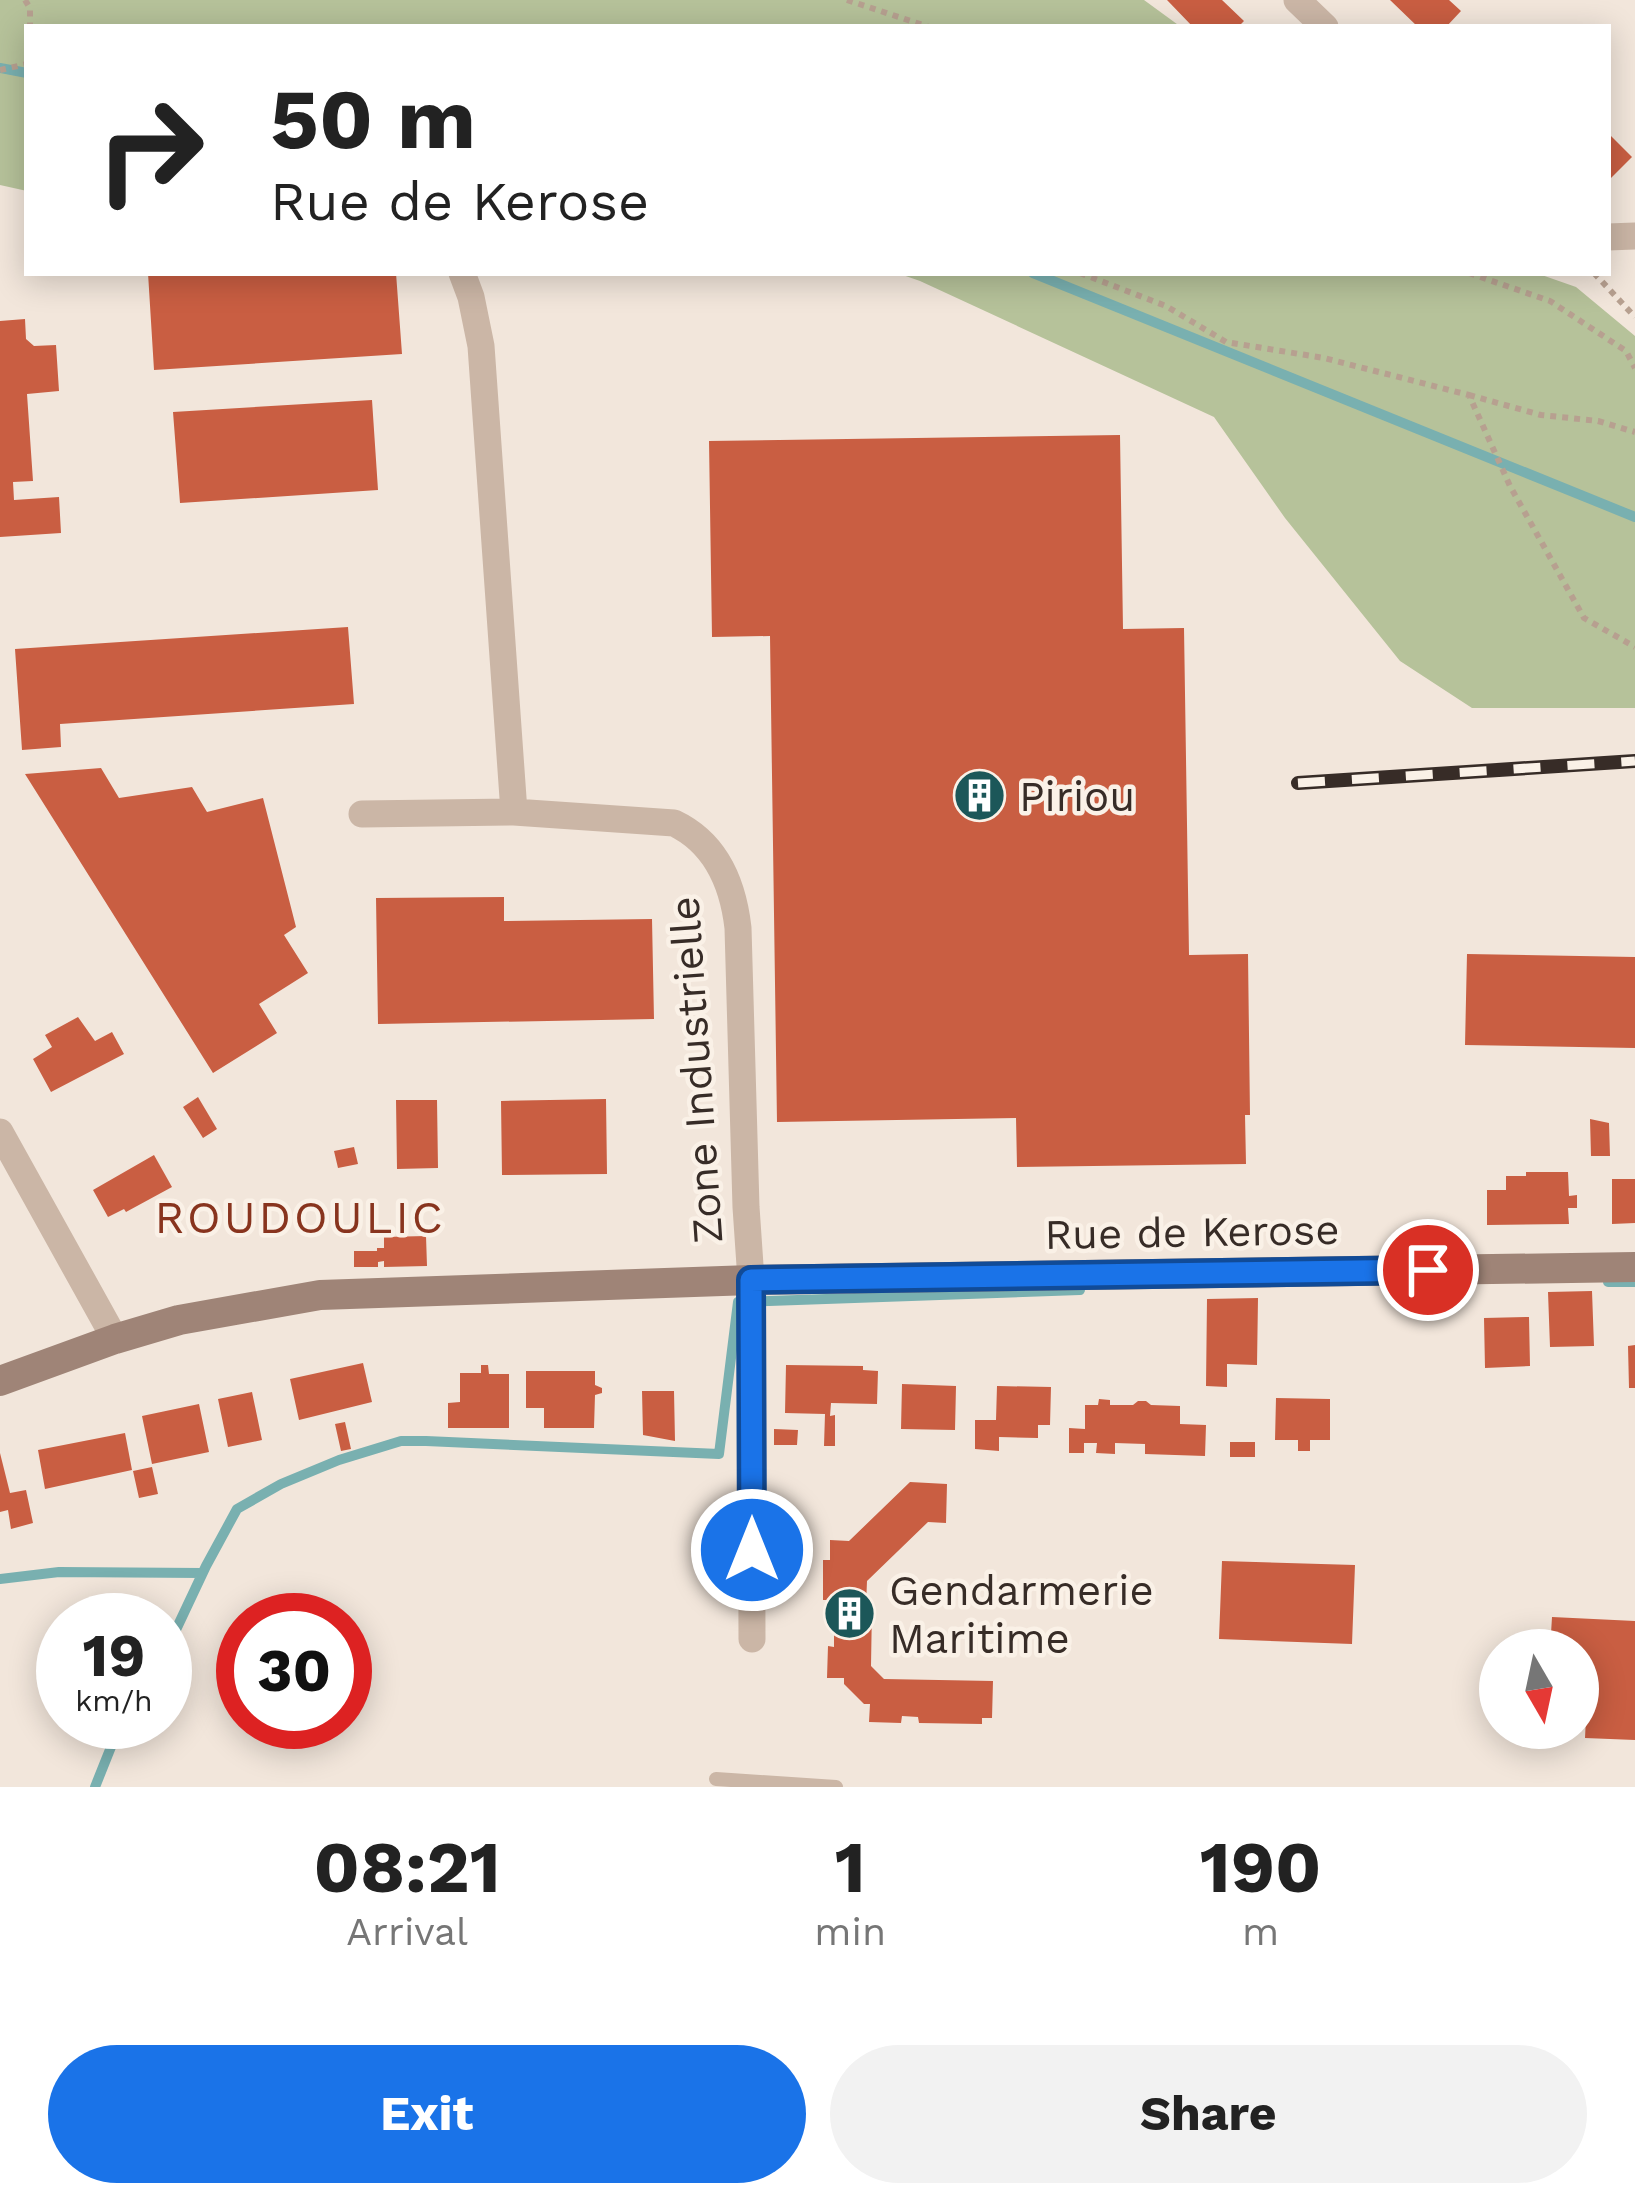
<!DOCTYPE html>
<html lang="en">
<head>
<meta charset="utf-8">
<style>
	:root { --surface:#fff; --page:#f2f2f2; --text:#222; --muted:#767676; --accent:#1a73e8 }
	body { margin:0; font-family:"Work Sans",sans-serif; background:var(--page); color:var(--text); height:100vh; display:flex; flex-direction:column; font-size:45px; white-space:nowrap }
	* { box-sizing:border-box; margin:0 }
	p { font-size:39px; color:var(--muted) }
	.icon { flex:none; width:66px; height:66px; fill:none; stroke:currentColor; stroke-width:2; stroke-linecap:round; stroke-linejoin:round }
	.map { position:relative; height:1787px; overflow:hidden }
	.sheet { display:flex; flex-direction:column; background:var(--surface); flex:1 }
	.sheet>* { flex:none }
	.hud { position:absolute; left:24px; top:24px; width:1587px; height:252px; border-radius:0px; box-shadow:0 6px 30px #0003; background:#fff; color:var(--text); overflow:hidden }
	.needle { width:78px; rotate:171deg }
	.tools { position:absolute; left:1479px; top:1629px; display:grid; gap:24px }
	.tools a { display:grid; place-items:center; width:120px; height:120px; border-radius:50%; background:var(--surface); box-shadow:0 6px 30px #0003; font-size:60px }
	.speed { position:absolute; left:36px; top:1593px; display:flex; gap:24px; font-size:60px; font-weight:700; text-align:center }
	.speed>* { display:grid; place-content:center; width:156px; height:156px; border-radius:50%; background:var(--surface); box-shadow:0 6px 30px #0003; line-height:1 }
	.speed small { font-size:30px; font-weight:400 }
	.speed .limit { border:18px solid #d22; background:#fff; color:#111 }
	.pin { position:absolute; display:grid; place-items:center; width:102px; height:102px; color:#fff; margin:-51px; border:6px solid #fff; border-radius:50%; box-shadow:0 3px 12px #0007 }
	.me { position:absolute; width:132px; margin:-66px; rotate:0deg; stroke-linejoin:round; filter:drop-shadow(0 0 9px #0008) }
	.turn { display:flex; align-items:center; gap:42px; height:252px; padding:0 48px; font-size:54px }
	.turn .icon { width:156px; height:156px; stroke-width:2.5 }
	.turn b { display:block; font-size:84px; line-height:102px }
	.eta { display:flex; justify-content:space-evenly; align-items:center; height:204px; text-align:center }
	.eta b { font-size:72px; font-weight:700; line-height:84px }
	.button { display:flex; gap:24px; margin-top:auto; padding:24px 48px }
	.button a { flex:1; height:138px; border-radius:72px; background:var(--accent); color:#fff; font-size:48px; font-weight:700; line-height:138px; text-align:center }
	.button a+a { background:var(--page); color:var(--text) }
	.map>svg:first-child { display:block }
	.green { fill:#b6c29a }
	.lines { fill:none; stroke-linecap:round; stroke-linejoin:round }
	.stream { stroke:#79b0b0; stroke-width:10 }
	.building { fill:#c95e42 }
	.path { stroke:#b7a090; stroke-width:6; stroke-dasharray:6 6; stroke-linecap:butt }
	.lane { stroke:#cbb6a6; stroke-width:14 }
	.street { stroke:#cbb6a6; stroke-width:27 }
	.secondary { stroke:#9f8477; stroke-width:30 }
	.rail-casing { stroke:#372c27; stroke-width:14 }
	.rail { stroke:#faf1e7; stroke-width:9; stroke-dasharray:27; stroke-linecap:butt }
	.route-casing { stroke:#114b97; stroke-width:30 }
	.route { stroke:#1a73e8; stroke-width:21 }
	.labels { text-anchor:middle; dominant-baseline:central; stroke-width:9; stroke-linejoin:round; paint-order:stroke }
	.poi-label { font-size:42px; fill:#372c27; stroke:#faf1e7; text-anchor:start }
	.street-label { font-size:42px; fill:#372c27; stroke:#faf1e7 }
	.neighbourhood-label { font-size:45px; letter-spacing:3px; fill:#88341e; stroke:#faf1e7 }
</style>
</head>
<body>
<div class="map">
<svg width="1635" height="1787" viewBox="0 0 1635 1787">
	<rect width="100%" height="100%" fill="#f2e6db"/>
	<path class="green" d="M 0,0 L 1144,0 L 1181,27 L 27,27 L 27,191 L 0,185 Z
		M 897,273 L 1536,273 L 1576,287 L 1635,336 L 1635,708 L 1472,708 L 1400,661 L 1285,518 L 1214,417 L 920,281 Z"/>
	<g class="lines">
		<path class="stream" d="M 0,68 L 27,73
			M 1033,273 L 1635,517
			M 1608,1282 L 1635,1282
			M 0,1579 L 59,1572 L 202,1573
			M 165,1653 L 206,1566 L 237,1509 L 281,1484 L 339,1460 L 401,1441 L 426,1441 L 719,1454 L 738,1302 L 1080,1290
			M 95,1787 L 121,1722"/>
	</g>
	<path class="building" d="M 1167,0 L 1222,0 L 1244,21 L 1238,27 L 1193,27 Z
		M 1390,0 L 1449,0 L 1461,11 L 1446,27 L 1418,27 Z
		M 1608,133 L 1632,157 L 1608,181 Z
		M 148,273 L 396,273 L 402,354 L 154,370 Z
		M 25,319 L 26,339 L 34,346 L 56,345 L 59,391 L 27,394 L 33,481 L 13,482 L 14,500 L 59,497 L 61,533 L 0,537 L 0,321 Z
		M 372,400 L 378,490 L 180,503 L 173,412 Z
		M 1120,435 L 1123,629 L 1184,628 L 1189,955 L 1248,954 L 1250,1115 L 1245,1115 L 1246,1164 L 1017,1167 L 1016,1118 L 777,1122 L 770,636 L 712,637 L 709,441 Z
		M 348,627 L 354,704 L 60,724 L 61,747 L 22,750 L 15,649 Z
		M 101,768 L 119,798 L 192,787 L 207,812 L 263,798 L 296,927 L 284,935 L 308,973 L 259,1004 L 277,1033 L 213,1073 L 25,774 Z
		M 504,897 L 504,921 L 652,919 L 654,1019 L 378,1024 L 376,898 Z
		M 1467,954 L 1635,957 L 1635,1048 L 1465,1045 Z
		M 78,1017 L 95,1041 L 112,1032 L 124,1054 L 51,1092 L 33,1059 L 52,1047 L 45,1035 Z
		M 198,1097 L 217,1129 L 203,1138 L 183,1107 Z
		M 606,1099 L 607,1174 L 502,1175 L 501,1101 Z
		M 396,1100 L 437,1100 L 438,1168 L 397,1169 Z
		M 1590,1119 L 1609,1123 L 1610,1156 L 1591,1156 Z
		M 354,1147 L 358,1164 L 338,1168 L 334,1151 Z
		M 154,1155 L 172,1187 L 126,1212 L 124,1209 L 108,1217 L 93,1190 Z
		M 1526,1172 L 1568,1172 L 1569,1196 L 1577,1195 L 1577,1208 L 1568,1208 L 1569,1224 L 1487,1225 L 1487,1190 L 1506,1190 L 1506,1176 L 1526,1176 Z
		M 1612,1179 L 1635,1179 L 1635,1223 L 1612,1224 Z
		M 426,1236 L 427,1266 L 384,1267 L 384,1261 L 378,1262 L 378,1267 L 354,1267 L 354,1251 L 377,1251 L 377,1248 L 384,1248 L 384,1237 Z
		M 1592,1291 L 1594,1346 L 1550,1347 L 1548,1292 Z
		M 1258,1298 L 1257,1365 L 1227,1364 L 1227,1387 L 1206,1386 L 1207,1299 Z
		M 1529,1317 L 1530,1366 L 1485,1368 L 1484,1318 Z
		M 1635,1345 L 1635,1388 L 1629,1388 L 1628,1346 Z
		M 363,1363 L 372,1402 L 299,1420 L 290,1379 Z
		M 481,1365 L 488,1365 L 489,1374 L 509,1374 L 509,1428 L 448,1428 L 448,1403 L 460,1402 L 460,1373 L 481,1373 Z
		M 786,1365 L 863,1366 L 863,1370 L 878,1371 L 877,1404 L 831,1403 L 830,1416 L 835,1415 L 835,1446 L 824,1446 L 825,1414 L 785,1413 Z
		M 526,1371 L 595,1371 L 595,1385 L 602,1388 L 602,1393 L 595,1395 L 594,1428 L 544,1428 L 544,1408 L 526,1408 Z
		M 902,1384 L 956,1386 L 955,1430 L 901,1429 Z
		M 997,1386 L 1051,1387 L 1050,1425 L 1038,1425 L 1038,1438 L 999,1437 L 999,1451 L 975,1449 L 975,1420 L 996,1420 Z
		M 642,1391 L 674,1391 L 675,1441 L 643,1435 Z
		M 252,1392 L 262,1440 L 228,1447 L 218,1399 Z
		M 1276,1398 L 1330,1399 L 1330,1440 L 1310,1440 L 1310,1451 L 1298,1451 L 1298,1440 L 1275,1440 Z
		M 1099,1399 L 1110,1400 L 1110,1405 L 1133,1405 L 1138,1401 L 1146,1401 L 1151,1405 L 1180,1406 L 1180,1424 L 1206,1425 L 1205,1456 L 1145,1454 L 1145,1444 L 1115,1443 L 1115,1454 L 1096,1453 L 1097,1443 L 1084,1443 L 1084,1453 L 1069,1453 L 1069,1428 L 1085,1429 L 1085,1405 L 1098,1405 Z
		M 199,1404 L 209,1452 L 152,1464 L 142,1416 Z
		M 345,1422 L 351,1449 L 341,1451 L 335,1424 Z
		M 774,1429 L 798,1430 L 797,1445 L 774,1445 Z
		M 125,1433 L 132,1470 L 45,1489 L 38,1450 Z
		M 1230,1442 L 1255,1442 L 1255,1457 L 1230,1457 Z
		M 0,1453 L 10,1493 L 26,1490 L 33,1523 L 11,1529 L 8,1510 L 0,1512 Z
		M 152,1467 L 158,1494 L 139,1498 L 133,1471 Z
		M 910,1482 L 947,1484 L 946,1523 L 928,1522 L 867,1581 L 866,1606 L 872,1606 L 871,1666 L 884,1679 L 993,1681 L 992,1718 L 982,1718 L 982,1724 L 919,1723 L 918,1717 L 902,1716 L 901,1723 L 869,1722 L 870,1704 L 864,1704 L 844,1684 L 844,1678 L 827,1678 L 828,1646 L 834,1647 L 834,1621 L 828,1621 L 829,1600 L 823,1600 L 823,1560 L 830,1560 L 830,1540 L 849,1541 Z
		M 1222,1561 L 1355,1565 L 1352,1644 L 1219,1639 Z
		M 1552,1617 L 1635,1621 L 1635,1740 L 1585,1738 L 1586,1717 L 1578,1717 L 1578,1650 L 1550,1650 Z"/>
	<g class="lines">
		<path class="path" d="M 25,0 L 30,8 L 30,27
			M 847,0 L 929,27
			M 0,70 L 27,64
			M 1080,273 L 1166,306 L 1226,342 L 1324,358 L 1469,395 L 1510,486 L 1584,618 L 1635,647
			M 1469,273 L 1550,301 L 1626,351 L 1635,368
			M 1594,273 L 1635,317
			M 1469,395 L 1541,415 L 1598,421 L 1635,432"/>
		<path class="lane" d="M 716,1779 L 836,1787"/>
		<path class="street" d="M 1297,0 L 1325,27
			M 1608,237 L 1635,236
			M 462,273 L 471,297 L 481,346 L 514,812
			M 362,814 L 514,812 L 674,823 C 716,843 733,884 738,928 L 746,1207 L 751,1280 L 752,1639
			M 0,1132 L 115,1339"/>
		<path class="secondary" d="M 0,1381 L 115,1339 L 179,1320 L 320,1295 L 751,1280 L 1635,1267"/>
		<defs>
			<path id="rail" d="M 1298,783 L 1635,761"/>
		</defs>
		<use href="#rail" class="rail-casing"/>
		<use href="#rail" class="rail"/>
	</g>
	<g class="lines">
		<defs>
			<path id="route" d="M 752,1550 L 751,1280 L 1428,1270"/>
		</defs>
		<use href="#route" class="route-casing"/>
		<use href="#route" class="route"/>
	</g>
	<defs>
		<symbol id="building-disc" viewBox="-11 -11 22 22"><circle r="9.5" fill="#1c5759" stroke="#faf1e7"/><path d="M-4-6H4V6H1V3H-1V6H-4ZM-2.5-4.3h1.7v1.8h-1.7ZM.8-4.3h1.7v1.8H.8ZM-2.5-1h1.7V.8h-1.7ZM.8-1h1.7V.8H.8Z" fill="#fff"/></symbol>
	</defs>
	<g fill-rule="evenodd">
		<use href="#building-disc" x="950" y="766" width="59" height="59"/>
		<use href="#building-disc" x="820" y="1584" width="59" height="59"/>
	</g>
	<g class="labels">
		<g class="poi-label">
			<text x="1019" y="796">Piriou</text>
			<text x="889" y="1590">Gendarmerie<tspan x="889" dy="48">Maritime</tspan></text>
		</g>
		<g class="street-label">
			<text transform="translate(696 1070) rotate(-94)">Zone Industrielle</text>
			<text transform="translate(1192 1232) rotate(-1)">Rue de Kerose</text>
		</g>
		<g class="neighbourhood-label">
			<text x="300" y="1217">ROUDOULIC</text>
		</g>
	</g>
</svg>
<div class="tools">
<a><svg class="needle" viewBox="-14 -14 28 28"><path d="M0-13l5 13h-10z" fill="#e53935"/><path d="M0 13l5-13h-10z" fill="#767676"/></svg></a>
</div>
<div class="speed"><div>19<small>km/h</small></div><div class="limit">30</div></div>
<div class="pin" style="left:1428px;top:1270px;background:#d93025"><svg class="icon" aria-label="arrive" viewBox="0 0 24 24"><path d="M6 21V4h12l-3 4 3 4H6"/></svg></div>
<svg class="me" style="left:752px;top:1550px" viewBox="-20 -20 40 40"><circle r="17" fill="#1a73e8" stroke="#fff" stroke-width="3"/><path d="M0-11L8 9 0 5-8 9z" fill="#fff"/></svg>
<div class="hud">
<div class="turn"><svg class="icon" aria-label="right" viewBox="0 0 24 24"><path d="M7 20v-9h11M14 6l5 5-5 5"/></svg><div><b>50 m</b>Rue de Kerose</div></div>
</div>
</div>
<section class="sheet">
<div class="eta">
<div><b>08:21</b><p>Arrival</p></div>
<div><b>1</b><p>min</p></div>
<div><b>190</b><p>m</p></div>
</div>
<div class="button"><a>Exit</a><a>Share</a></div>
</section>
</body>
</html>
